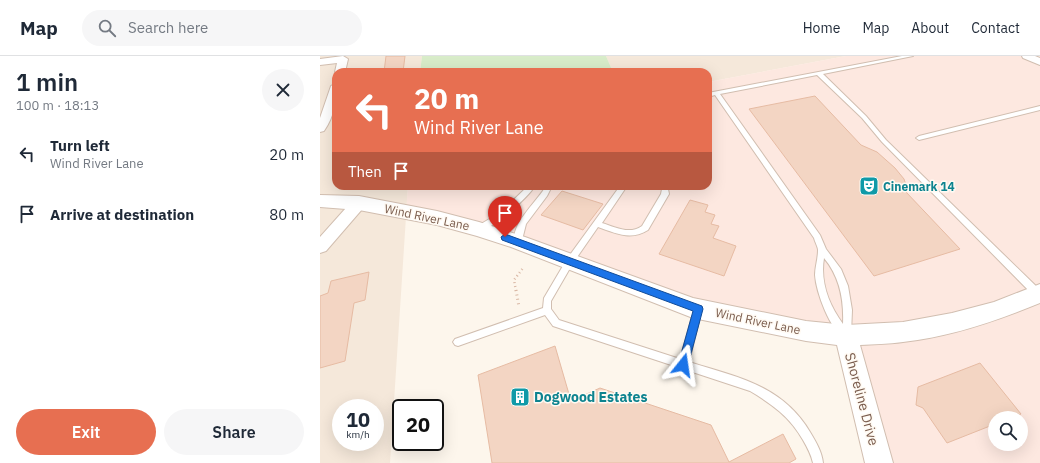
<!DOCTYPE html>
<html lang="en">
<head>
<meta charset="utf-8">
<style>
	:root { --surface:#fff; --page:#f6f6f7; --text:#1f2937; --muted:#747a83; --line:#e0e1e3; --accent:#e76f51 }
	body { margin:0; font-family:"IBM Plex Sans",sans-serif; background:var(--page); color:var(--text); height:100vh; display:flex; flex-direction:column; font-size:15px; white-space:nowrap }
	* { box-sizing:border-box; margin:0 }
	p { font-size:13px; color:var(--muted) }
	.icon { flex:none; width:22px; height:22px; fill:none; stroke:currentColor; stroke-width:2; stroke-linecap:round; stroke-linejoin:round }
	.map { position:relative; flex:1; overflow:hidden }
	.panel { display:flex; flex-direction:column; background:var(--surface); width:320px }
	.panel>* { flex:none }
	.banner { position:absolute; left:12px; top:12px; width:380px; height:122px; border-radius:12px; box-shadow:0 4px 16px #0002; background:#e76f51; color:#fff; overflow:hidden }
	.fabs { position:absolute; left:668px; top:355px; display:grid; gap:8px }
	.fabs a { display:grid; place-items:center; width:40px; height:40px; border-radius:50%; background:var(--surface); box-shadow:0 4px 16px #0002; font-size:20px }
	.speed { position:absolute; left:12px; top:343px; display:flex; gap:8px; font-size:20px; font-weight:700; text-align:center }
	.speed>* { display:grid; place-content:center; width:52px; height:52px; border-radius:50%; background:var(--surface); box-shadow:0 4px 16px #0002; line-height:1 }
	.speed small { font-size:10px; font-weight:400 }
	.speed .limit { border:2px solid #111; border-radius:6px; background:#fff; color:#111 }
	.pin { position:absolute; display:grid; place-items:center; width:34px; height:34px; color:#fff; margin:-41px -17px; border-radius:50% 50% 50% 0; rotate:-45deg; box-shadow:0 0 4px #0007 }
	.pin .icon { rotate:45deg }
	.me { position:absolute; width:44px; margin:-22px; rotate:15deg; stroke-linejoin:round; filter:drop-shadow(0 0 3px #0008) }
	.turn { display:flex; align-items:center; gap:14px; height:84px; padding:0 16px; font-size:18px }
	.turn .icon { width:52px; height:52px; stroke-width:2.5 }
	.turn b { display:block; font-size:28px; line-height:34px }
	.then { display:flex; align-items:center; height:38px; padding:0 16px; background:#0003; gap:8px; font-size:15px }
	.round { display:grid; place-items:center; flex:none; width:42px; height:42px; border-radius:21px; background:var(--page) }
	.headline { display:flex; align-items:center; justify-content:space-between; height:68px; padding:0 16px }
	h1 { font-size:24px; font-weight:600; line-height:30px }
	.primary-button { display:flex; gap:8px; margin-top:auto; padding:8px 16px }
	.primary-button a { flex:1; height:46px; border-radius:24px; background:var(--accent); color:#fff; font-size:16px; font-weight:600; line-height:46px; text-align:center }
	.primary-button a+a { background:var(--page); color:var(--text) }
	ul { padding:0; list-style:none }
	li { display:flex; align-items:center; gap:12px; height:60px; padding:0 16px }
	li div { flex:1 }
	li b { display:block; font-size:15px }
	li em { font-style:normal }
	header { display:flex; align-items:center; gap:24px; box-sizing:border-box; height:56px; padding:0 20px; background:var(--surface); border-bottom:1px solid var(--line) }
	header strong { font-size:19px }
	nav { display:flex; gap:22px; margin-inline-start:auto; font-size:14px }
	.search { width:280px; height:36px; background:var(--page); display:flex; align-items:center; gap:10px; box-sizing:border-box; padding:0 14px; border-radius:22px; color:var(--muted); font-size:15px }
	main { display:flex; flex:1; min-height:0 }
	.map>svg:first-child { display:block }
	.residential { fill:#f5e8da; fill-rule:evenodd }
	.commercial { fill:#fde8e0; fill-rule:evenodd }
	.green { fill:#d8ecc9 }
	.building { fill:#f3d5c3; stroke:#e6bba3 }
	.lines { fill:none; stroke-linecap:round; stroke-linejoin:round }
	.service-casing { stroke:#d1beb0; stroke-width:2 }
	.minor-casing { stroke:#d1beb0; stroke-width:2 }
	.tertiary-casing { stroke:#d1beb0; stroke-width:2 }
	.path-far1 { stroke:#d9b8a5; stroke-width:2.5; stroke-dasharray:1 3; stroke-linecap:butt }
	.path { stroke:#d9b8a5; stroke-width:3; stroke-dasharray:1 3.5; stroke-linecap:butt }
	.service { fill:#fff; fill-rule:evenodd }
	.minor { fill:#fff; fill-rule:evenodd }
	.tertiary { fill:#fff; fill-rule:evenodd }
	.route { fill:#1a73e8; stroke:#114b97 }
	.labels { text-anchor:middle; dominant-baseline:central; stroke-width:3; stroke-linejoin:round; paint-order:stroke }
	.culture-label { font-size:12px; font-weight:bold; fill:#0d838f; stroke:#fffaf3; text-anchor:start }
	.street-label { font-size:12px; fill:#7a5c4d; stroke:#fffaf3 }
	.near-culture-label { font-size:14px; font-weight:bold; fill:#0d838f; stroke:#fffaf3; text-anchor:start }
	.near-street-label { font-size:14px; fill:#7a5c4d; stroke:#fffaf3 }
</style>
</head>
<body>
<header>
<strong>Map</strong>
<div class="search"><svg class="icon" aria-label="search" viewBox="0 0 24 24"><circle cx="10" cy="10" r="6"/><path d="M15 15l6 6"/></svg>Search here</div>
<nav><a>Home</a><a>Map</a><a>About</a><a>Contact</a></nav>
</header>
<main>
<section class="panel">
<div class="headline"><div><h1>1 min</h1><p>100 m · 18:13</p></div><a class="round"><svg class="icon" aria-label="close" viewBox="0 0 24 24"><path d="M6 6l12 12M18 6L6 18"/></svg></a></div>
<ul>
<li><svg class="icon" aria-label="left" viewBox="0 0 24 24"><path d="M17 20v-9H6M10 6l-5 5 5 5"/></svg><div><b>Turn left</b><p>Wind River Lane</p></div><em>20 m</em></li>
<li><svg class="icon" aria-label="arrive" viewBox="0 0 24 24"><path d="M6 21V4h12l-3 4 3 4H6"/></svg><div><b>Arrive at destination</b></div><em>80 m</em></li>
</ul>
<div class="primary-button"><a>Exit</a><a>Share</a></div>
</section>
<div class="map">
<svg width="720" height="407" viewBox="0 0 720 407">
	<rect width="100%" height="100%" fill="#fdf6ec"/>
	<path class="residential" d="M 0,0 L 102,0 L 100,16 L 16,16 L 16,130 L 88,130 L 70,407 L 0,407 ZM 21,352 L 55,352 L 55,386 L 21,386 Z
		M 286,0 L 526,0 L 388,26 L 388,16 L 293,16 Z"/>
	<path class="commercial" d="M 526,0 L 720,0 L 720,407 L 559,407 L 525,279 L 373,252 L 86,156 L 88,130 L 388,130 L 388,26 ZM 675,362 L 701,362 L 701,388 L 675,388 Z"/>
	<path class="green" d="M 102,0 L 286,0 L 293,16 L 100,16 Z"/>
	<path class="building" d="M 66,0 L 85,0 L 83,16 L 64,16 Z
		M 495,40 L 541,89 L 557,96 L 575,112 L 584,123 L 587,132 L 586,136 L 640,193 L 554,220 L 429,53 Z
		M 242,135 L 283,148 L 263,174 L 221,159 Z
		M 370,144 L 388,149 L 385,156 L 395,159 L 391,168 L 399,170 L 393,182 L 416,190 L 404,220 L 339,198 Z
		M 49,216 L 45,244 L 34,247 L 25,305 L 0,312 L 0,240 L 8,237 L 11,225 Z
		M 235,290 L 251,345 L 280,332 L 391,369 L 409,406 L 463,378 L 476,403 L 469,407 L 172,407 L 158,319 Z
		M 660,307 L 701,358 L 691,362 L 675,362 L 675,368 L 627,387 L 603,352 L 596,349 L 598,331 Z"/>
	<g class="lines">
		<defs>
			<path id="service" d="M 582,0 L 593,0 L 503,18 L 546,60 L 566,84 L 720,234 L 720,241 L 715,241 L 562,86 L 542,62 L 497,19 L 400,38 L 500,179 L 506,193 L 521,213 L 528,230 L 532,254 L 531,278 L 529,281 L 526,282 C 510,276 496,235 495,219 C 495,211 498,203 498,194 C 498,191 495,186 494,182 L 395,39 L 388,41 L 388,37 ZM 504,202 C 520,221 524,244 523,268 C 509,249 500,226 504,202 Z
				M 720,50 L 720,54 L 599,84 L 596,82 L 599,80 Z
				M 208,130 L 215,130 C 208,141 169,178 156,175 L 155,173 L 156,171 L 181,156 Z
				M 226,130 L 232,130 L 227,140 L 206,168 L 201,188 L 195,188 C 189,169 217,146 226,130 Z
				M 300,130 L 307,130 L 282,167 C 295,171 309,179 322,170 L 341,138 L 342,133 L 340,130 L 347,130 L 348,133 L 349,138 L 328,174 C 311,185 295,177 278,171 L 253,207 L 231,245 L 231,253 L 239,264 L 360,303 L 374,253 L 375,250 L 378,249 L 381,250 L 382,253 L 369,306 C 417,321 462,329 490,376 C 496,386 502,396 503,407 L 493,407 C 491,398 487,391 483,384 C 470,361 452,348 430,335 L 233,270 L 225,259 L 138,290 L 135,289 L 133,286 L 135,283 L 223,252 L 224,242 L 247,203 Z"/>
			<path id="minor" d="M 23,0 L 28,3 L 25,16 L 16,16 L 16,18 L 15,16 L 17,7 L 0,9 L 0,3 Z
				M 702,0 L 715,0 L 720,2 L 720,9 L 703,2 Z
				M 16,27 C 16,45 15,59 4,75 L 0,76 L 0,62 L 11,30 Z
				M 39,142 L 44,143 L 46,147 L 44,151 L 6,195 L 0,197 L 0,181 L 34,143 Z"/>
			<path id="tertiary" d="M 0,139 L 39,140 L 117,155 L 159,166 L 205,181 L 373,242 L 486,265 L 526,269 L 583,266 L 632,257 L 674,246 L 720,228 L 720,247 C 676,265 630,281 583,286 C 569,288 554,288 540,289 L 573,407 L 545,407 L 517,289 L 486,285 L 373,262 L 191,191 L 157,180 L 117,169 L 39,154 L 0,151 Z"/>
		</defs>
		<use href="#service" class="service-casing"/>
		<use href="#minor" class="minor-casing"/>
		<use href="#tertiary" class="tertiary-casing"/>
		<path class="path-far1" d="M 196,235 L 194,224 L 203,212"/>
		<path class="path" d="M 196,234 L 199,251"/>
		<use href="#service" class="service"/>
		<use href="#minor" class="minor"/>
		<use href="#tertiary" class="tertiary"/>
	</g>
	<path class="route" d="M 185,178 L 382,250 L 383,253 L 367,313 L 363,314 L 359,313 L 358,309 L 373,255 L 182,184 L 181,181 Z"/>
	<defs>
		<symbol id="theatre-square" viewBox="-11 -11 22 22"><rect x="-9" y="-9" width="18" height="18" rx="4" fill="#0f9aa8" stroke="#fffaf3"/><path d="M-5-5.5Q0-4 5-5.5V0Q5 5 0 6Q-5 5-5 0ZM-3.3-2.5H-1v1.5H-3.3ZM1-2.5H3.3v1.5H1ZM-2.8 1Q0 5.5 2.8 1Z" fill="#fff"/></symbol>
		<symbol id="building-square" viewBox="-11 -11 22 22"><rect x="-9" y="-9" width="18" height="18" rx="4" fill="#0f9aa8" stroke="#fffaf3"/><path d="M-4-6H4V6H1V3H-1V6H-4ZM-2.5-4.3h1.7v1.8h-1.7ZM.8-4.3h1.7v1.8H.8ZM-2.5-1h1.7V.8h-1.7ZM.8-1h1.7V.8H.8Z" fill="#fff"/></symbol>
	</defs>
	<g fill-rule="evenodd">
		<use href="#theatre-square" x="538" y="119" width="22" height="22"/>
		<use href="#building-square" x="189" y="330" width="22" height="22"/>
	</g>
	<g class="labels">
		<g class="culture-label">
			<text x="563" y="130">Cinemark 14</text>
		</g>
		<g class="street-label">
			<text transform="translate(107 161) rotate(12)">Wind River Lane</text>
			<text transform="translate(438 265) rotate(12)">Wind River Lane</text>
		</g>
		<g class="near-culture-label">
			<text x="214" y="341">Dogwood Estates</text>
		</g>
		<g class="near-street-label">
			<text transform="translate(542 343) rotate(75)">Shoreline Drive</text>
		</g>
	</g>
</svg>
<div class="fabs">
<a><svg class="icon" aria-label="search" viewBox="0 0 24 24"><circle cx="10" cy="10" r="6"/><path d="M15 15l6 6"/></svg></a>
</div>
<div class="speed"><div>10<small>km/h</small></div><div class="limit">20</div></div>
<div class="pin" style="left:185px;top:181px;background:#d93025"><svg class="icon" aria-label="arrive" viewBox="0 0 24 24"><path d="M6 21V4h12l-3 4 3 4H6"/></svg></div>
<svg class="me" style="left:363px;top:309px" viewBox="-20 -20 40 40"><path d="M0-17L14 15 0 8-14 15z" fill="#1a73e8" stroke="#fff" stroke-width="4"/></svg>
<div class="banner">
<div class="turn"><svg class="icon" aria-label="left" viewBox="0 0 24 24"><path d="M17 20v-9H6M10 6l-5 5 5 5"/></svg><div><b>20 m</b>Wind River Lane</div></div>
<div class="then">Then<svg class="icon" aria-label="arrive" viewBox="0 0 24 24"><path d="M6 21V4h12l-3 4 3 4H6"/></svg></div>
</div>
</div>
</main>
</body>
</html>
